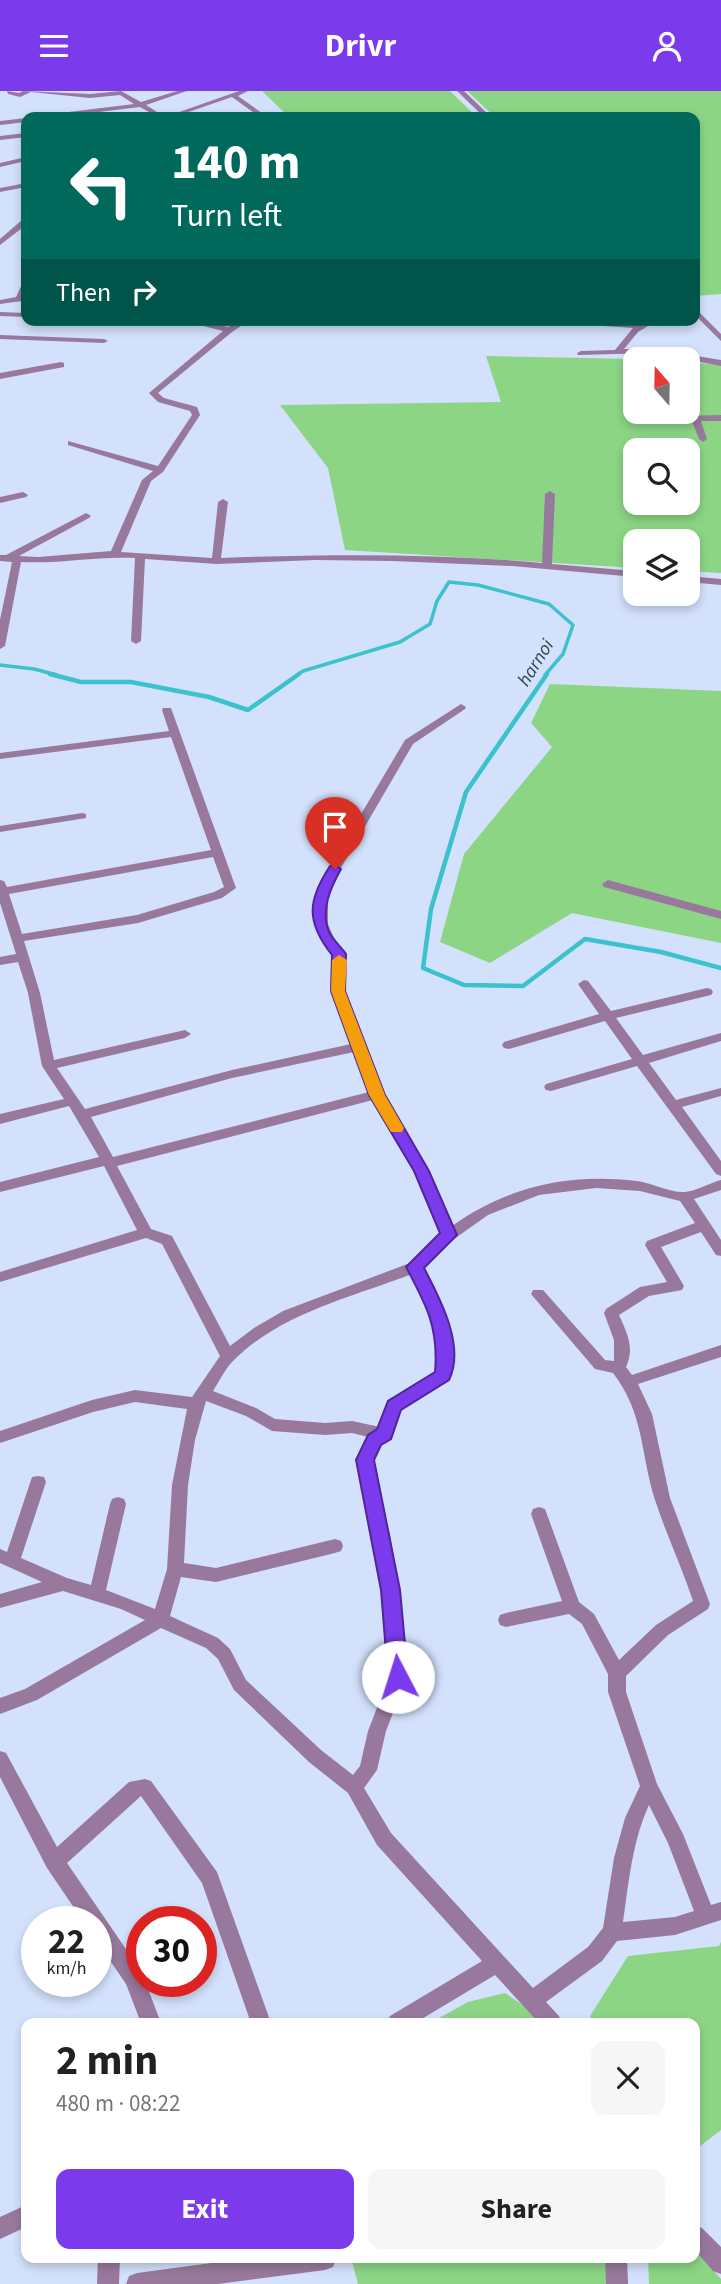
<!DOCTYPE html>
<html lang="en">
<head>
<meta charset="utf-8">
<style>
	:root { --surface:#fff; --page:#f6f6f6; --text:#202124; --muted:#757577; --accent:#7c3aed }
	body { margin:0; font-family:"Source Sans 3",sans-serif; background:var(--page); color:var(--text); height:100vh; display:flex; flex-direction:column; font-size:26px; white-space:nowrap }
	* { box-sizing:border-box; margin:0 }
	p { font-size:23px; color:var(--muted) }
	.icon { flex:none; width:38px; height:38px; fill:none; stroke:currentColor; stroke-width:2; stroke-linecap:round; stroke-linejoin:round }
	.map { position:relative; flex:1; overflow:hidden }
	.sheet { position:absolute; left:21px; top:1927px; width:679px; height:245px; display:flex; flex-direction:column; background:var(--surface); border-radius:14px; box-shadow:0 4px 10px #0003 }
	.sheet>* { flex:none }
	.hud { position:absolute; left:21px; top:21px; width:679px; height:214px; border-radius:14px; box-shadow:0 4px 10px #0003; background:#00695c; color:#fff; overflow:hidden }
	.needle { width:46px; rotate:340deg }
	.fabs { position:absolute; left:623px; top:256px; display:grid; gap:14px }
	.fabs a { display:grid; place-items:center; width:77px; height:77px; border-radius:14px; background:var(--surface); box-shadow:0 4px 10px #0003; font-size:35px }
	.speed { position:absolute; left:21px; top:1815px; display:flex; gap:14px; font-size:35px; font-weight:700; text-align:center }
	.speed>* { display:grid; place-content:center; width:91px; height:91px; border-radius:50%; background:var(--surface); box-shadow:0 4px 10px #0003; line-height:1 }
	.speed small { font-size:18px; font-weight:400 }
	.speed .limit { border:10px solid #d22; background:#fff; color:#111 }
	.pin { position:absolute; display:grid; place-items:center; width:60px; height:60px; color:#fff; margin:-72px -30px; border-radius:50% 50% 50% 0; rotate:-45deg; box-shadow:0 0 7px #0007 }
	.pin .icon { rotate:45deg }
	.me { position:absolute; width:77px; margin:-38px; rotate:355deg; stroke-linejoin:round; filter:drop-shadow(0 0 5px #0008) }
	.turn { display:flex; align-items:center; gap:24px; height:147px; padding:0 35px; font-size:32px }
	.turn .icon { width:91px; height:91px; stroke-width:2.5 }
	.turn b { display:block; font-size:49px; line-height:60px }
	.then { display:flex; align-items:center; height:66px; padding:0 35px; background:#0003; gap:14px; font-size:26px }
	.round { display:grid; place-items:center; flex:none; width:74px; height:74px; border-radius:14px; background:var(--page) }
	.headline { display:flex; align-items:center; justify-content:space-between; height:119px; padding:0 35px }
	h1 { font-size:42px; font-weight:700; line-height:52px }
	.cta { display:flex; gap:14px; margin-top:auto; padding:14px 35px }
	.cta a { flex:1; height:80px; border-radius:14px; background:var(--accent); color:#fff; font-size:28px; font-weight:700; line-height:80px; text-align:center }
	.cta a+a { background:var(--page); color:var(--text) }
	header { display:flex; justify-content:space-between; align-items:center; height:91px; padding:0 35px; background:var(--accent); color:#fff; font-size:32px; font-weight:700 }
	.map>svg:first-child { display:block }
	.green { fill:#8cd585; fill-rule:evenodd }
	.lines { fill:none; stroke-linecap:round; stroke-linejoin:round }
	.stream-far1 { stroke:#3bc2cc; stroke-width:3.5 }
	.stream { stroke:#3bc2cc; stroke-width:4.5 }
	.street { fill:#98799d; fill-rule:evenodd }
	.route { fill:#7c3aed; stroke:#51269a; stroke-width:2 }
	.slow { fill:#f59e0b }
	.labels { text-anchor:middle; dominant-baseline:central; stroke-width:5; stroke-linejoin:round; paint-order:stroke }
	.far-water-label { font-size:19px; font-style:italic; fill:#2b474a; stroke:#d3e1fc }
</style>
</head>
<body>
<header><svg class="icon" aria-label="menu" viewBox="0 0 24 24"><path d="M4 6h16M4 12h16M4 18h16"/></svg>Drivr<svg class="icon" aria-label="person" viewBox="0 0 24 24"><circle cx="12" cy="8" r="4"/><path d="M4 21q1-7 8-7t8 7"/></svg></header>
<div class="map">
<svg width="721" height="2193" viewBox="0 0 721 2193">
	<rect width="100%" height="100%" fill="#d3e1fc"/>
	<path class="green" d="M 262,0 L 450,0 L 477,26 L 289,26 Z
		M 467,0 L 721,0 L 721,203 L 695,205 L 695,26 L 495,26 Z
		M 486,265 L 635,268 L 635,320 L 688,320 L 688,271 L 721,274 L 721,482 L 688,480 L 688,450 L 635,450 L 635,477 L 345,459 L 328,377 L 280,314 L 501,311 ZM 635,359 L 688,359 L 688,411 L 635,411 Z
		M 550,593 L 721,600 L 721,852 L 572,822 L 490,872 L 440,851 L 464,763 L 552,656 L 531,632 Z
		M 721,1851 L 721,2039 L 695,2059 L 695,1932 L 594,1932 L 590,1925 L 628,1865 L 719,1855 Z
		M 505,1902 L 549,1932 L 430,1932 L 468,1911 Z
		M 695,2158 L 721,2188 L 721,2193 L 649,2193 L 648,2167 L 695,2166 Z
		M 351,2167 L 626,2167 L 628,2193 L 358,2193 Z"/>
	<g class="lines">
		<path class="stream-far1" d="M 0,574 L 34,578 L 57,584
			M 297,584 L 303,580 L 400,551 L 430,533 L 437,510 L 449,491 L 478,494 L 549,513 L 573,534 L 563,563 L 545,584"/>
		<path class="stream" d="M 50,583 L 81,591 L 131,591 L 209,606 L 248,619 L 299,583
			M 547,583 L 466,701 L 431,818 L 423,877 L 464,894 L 523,895 L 585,848 L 661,861 L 721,877"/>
		<path class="street" d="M 7,0 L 19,2 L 23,0 L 90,3 L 121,0 L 141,11 L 177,0 L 187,0 L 146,14 L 165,26 L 239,0 L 248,0 L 238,5 L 266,25 L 260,26 L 232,6 L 174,26 L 158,26 L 140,16 L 58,26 L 41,26 L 44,24 L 134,13 L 120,4 L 90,7 L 31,1 L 20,6 L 8,3 Z
			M 457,0 L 464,0 L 491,26 L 484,26 Z
			M 26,27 L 26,31 L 0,34 L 0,30 Z
			M 26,42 L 26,46 L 0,49 L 0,45 Z
			M 26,66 L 26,70 L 0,76 L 0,72 Z
			M 26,92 L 26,96 L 0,101 L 0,97 Z
			M 23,128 L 26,128 L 26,134 L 0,154 L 0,148 Z
			M 23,191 L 26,191 L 26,201 L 22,210 L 0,213 L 0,209 L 16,206 Z
			M 695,217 L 721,243 L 721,250 L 695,224 Z
			M 0,221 L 26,222 L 26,226 L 0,225 Z
			M 180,229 L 196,229 L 228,236 L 239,229 L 309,229 L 305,231 L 247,231 L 232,241 L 158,302 L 164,307 L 197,316 L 200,324 L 163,381 L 151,390 L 121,461 L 212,467 L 218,411 L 223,408 L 228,411 L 221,467 C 328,463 435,462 542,472 L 545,403 L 550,400 L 555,403 L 552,473 L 635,480 L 635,486 L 512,475 L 393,470 L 315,469 L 216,473 L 145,468 L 141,550 L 136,553 L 131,550 L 135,467 C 97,465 59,473 21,471 L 5,555 L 0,558 L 0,529 L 12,471 L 0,470 L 0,464 L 6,464 L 86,422 L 91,425 L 89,427 L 19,465 L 38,466 L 111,460 L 142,389 L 153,380 L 68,354 L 68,350 L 158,375 L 192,324 L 190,320 L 158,311 L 149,302 L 223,240 Z
			M 541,229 L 641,233 L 647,229 L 658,229 L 638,241 L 624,258 L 653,258 L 721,269 L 721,275 L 653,262 L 578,264 L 577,262 L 581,260 L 615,259 L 633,237 L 545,231 Z
			M 0,244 L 104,248 L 108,250 L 104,252 L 0,248 Z
			M 61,271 L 64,272 L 64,276 L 0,288 L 0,282 Z
			M 688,286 L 692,288 L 694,298 L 688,297 Z
			M 667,320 L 675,320 L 678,325 L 721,324 L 721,330 L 701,330 L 707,348 L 703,351 L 699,348 L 692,330 L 671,329 Z
			M 23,401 L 28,404 L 26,406 L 0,412 L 0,406 Z
			M 688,485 L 721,488 L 721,494 L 688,491 Z
			M 461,613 L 466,616 L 465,618 L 413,653 L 328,799 L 328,833 L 334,847 L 345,863 L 344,900 L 384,1004 L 429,1080 L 452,1135 C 508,1095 569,1082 637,1090 C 652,1092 670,1102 685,1101 C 696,1100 710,1092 721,1089 L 721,1099 L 694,1108 L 721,1149 L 721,1165 L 716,1164 L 701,1141 L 661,1156 L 684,1195 L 682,1199 L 649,1205 L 619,1224 C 627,1242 635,1257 626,1276 L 632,1284 L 721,1254 L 721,1266 L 638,1293 L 652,1323 L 670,1407 L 710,1513 L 708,1518 L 668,1544 L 626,1585 L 626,1601 L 657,1693 L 683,1743 L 711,1814 L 721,1811 L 721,1829 L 675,1844 L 617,1850 L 602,1870 L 546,1911 L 559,1925 L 562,1932 L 539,1932 L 495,1884 L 415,1932 L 387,1932 L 390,1925 L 482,1870 L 377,1754 L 348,1702 L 309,1671 L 234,1599 L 218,1568 L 206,1557 L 161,1537 L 37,1609 L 0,1623 L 0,1607 L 25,1598 L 145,1529 L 121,1518 L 63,1500 L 0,1517 L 0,1503 L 42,1491 L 0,1472 L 0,1458 L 7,1461 L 32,1386 L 38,1385 L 44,1386 L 46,1391 L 21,1467 L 67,1487 L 91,1494 L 110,1413 L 112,1408 L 118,1406 L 124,1408 L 126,1413 L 106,1499 L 155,1518 L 167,1478 L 172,1394 L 187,1318 L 135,1311 L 93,1321 L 0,1352 L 0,1340 L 92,1309 L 135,1299 L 192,1306 L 220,1265 L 162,1153 L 146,1147 L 0,1191 L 0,1181 L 137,1139 L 104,1075 L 0,1101 L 0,1091 L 99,1066 L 69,1015 L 0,1033 L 0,1023 L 64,1008 L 42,975 L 28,902 L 18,871 L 0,874 L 0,866 L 16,863 L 0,812 L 0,789 L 4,790 L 7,796 L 211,759 L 171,646 L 0,668 L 0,662 L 169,640 L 162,619 L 163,617 L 171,617 L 236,797 L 222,807 L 138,832 L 24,850 L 40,902 L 54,969 L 185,939 L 191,943 L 185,947 L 57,977 L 85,1018 L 232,979 L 351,953 L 332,900 L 333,863 L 321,847 L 316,833 L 316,799 L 405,649 ZM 213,766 L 224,796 L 214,801 L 137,824 L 22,843 L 9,803 ZM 354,961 L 369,1001 L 113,1066 L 91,1026 L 232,987 ZM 373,1009 L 415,1080 L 441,1143 L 410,1172 L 283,1220 L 254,1237 L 230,1255 L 172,1145 L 151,1138 L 117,1075 ZM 596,1097 L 640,1100 L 680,1110 L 695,1132 L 647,1150 L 645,1154 L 667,1191 L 640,1196 L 606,1218 L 604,1222 L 614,1249 L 614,1270 L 605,1269 L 543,1199 L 533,1199 L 531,1203 L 595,1278 L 613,1282 C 645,1324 640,1362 655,1409 C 666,1443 682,1476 693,1510 L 656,1534 L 619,1569 L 594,1523 L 579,1511 L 545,1418 L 539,1416 L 533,1418 L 531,1423 L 562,1510 L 506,1522 L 500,1524 L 498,1529 L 500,1534 L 506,1536 L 569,1523 L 582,1533 L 608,1583 L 608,1601 L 640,1695 L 625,1727 L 614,1767 L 603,1837 L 588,1856 L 533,1897 L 391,1742 L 364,1697 L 377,1679 L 386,1640 L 407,1586 L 399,1499 L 390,1443 L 381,1412 L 373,1369 L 380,1353 L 391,1347 L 401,1319 L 448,1288 L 451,1284 C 453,1244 443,1212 423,1177 L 454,1148 L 488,1124 L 539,1104 ZM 412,1183 C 429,1215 438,1245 436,1281 L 389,1311 L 380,1336 L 352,1330 L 325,1332 L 275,1328 L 256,1317 L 213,1300 C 220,1289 226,1276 235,1268 C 282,1222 352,1206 412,1183 ZM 206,1310 L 246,1325 L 272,1340 L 325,1344 L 352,1342 L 368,1346 L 357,1369 L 365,1412 L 374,1443 L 383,1499 L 389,1586 L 368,1640 L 360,1675 L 353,1684 L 321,1659 L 246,1589 L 230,1558 L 218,1547 L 170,1525 L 181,1486 L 216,1491 L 335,1462 L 341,1460 L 343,1455 L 341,1450 L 335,1448 L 216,1477 L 184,1472 L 188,1394 L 195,1349 ZM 649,1714 L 668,1752 L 694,1820 L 675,1826 L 623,1831 C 629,1791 632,1751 649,1714 Z
			M 82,722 L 86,723 L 86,727 L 0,741 L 0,735 Z
			M 608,789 L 721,820 L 721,828 L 604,796 L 602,793 Z
			M 584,889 L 588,890 L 611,920 L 707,897 L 711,898 L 713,901 L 711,904 L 616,927 L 643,964 L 721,942 L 721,950 L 649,972 L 676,1009 L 721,997 L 721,1005 L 682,1016 L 721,1070 L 721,1085 L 716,1083 L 637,975 L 551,1000 L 546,999 L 544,996 L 546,993 L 632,968 L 605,930 L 509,958 L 504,957 L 502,954 L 504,951 L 599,923 L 578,893 Z
			M 0,1660 L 6,1662 L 57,1756 L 129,1691 L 145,1688 L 151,1690 L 217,1781 L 271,1932 L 251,1932 L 202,1792 L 141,1705 L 67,1772 L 141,1880 L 142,1890 L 145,1890 L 161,1932 L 141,1932 L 126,1893 L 96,1849 L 96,1830 L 83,1830 L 47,1777 L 0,1686 Z
			M 26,2114 L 26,2136 L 0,2148 L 0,2126 Z
			M 695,2134 L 702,2137 L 721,2156 L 721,2183 L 713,2180 L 695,2159 Z
			M 98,2166 L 120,2166 L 119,2193 L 97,2193 Z
			M 256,2166 L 336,2168 L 333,2176 L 325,2179 L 218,2193 L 126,2193 L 129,2185 L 137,2182 Z
			M 605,2166 L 627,2166 L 628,2193 L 606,2193 Z"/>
	</g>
	<path class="route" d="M 335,774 L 341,778 C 331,796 320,819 329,841 C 333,849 341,856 346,863 L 345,900 L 385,1004 L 429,1080 L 457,1144 L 424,1177 C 439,1206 466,1255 449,1289 L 401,1319 L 391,1348 L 381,1354 L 374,1369 L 400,1499 L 408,1586 L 405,1592 L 398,1595 L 391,1592 L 388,1586 L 381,1499 L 356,1369 L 368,1344 L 377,1338 L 388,1310 L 435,1281 C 439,1237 426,1213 406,1176 L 440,1142 L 414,1080 L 369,1004 L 331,900 L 332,864 C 306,831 307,810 330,775 Z"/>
	<path class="slow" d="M 339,864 L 347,869 L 345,900 L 385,1004 L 404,1037 L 402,1041 L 391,1041 L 369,1004 L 331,900 L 332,869 Z"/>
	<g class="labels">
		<g class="far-water-label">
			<text transform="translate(536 572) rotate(-58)">harnoi</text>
		</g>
	</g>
</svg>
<div class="fabs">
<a><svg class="needle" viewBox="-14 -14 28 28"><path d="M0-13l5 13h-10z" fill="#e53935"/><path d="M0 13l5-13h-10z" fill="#757577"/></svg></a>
<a><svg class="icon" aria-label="search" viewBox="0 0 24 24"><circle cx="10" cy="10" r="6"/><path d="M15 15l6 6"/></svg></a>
<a><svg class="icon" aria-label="layers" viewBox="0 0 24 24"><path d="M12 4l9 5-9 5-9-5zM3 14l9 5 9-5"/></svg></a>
</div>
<div class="speed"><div>22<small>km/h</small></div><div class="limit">30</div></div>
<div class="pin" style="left:335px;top:778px;background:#d93025"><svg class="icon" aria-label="arrive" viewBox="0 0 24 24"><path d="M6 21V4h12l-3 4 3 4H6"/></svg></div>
<svg class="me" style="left:398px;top:1586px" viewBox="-20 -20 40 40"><circle r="19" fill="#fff"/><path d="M0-13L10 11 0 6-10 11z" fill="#7c3aed"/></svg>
<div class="hud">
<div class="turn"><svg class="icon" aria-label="left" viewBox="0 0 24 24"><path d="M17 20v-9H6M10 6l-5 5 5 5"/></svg><div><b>140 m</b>Turn left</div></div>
<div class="then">Then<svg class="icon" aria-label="right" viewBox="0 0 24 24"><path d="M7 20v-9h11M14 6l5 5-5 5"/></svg></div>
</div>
<section class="sheet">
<div class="headline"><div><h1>2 min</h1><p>480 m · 08:22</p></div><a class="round"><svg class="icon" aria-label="close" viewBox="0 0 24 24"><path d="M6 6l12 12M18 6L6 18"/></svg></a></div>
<div class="cta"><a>Exit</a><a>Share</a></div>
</section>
</div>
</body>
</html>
